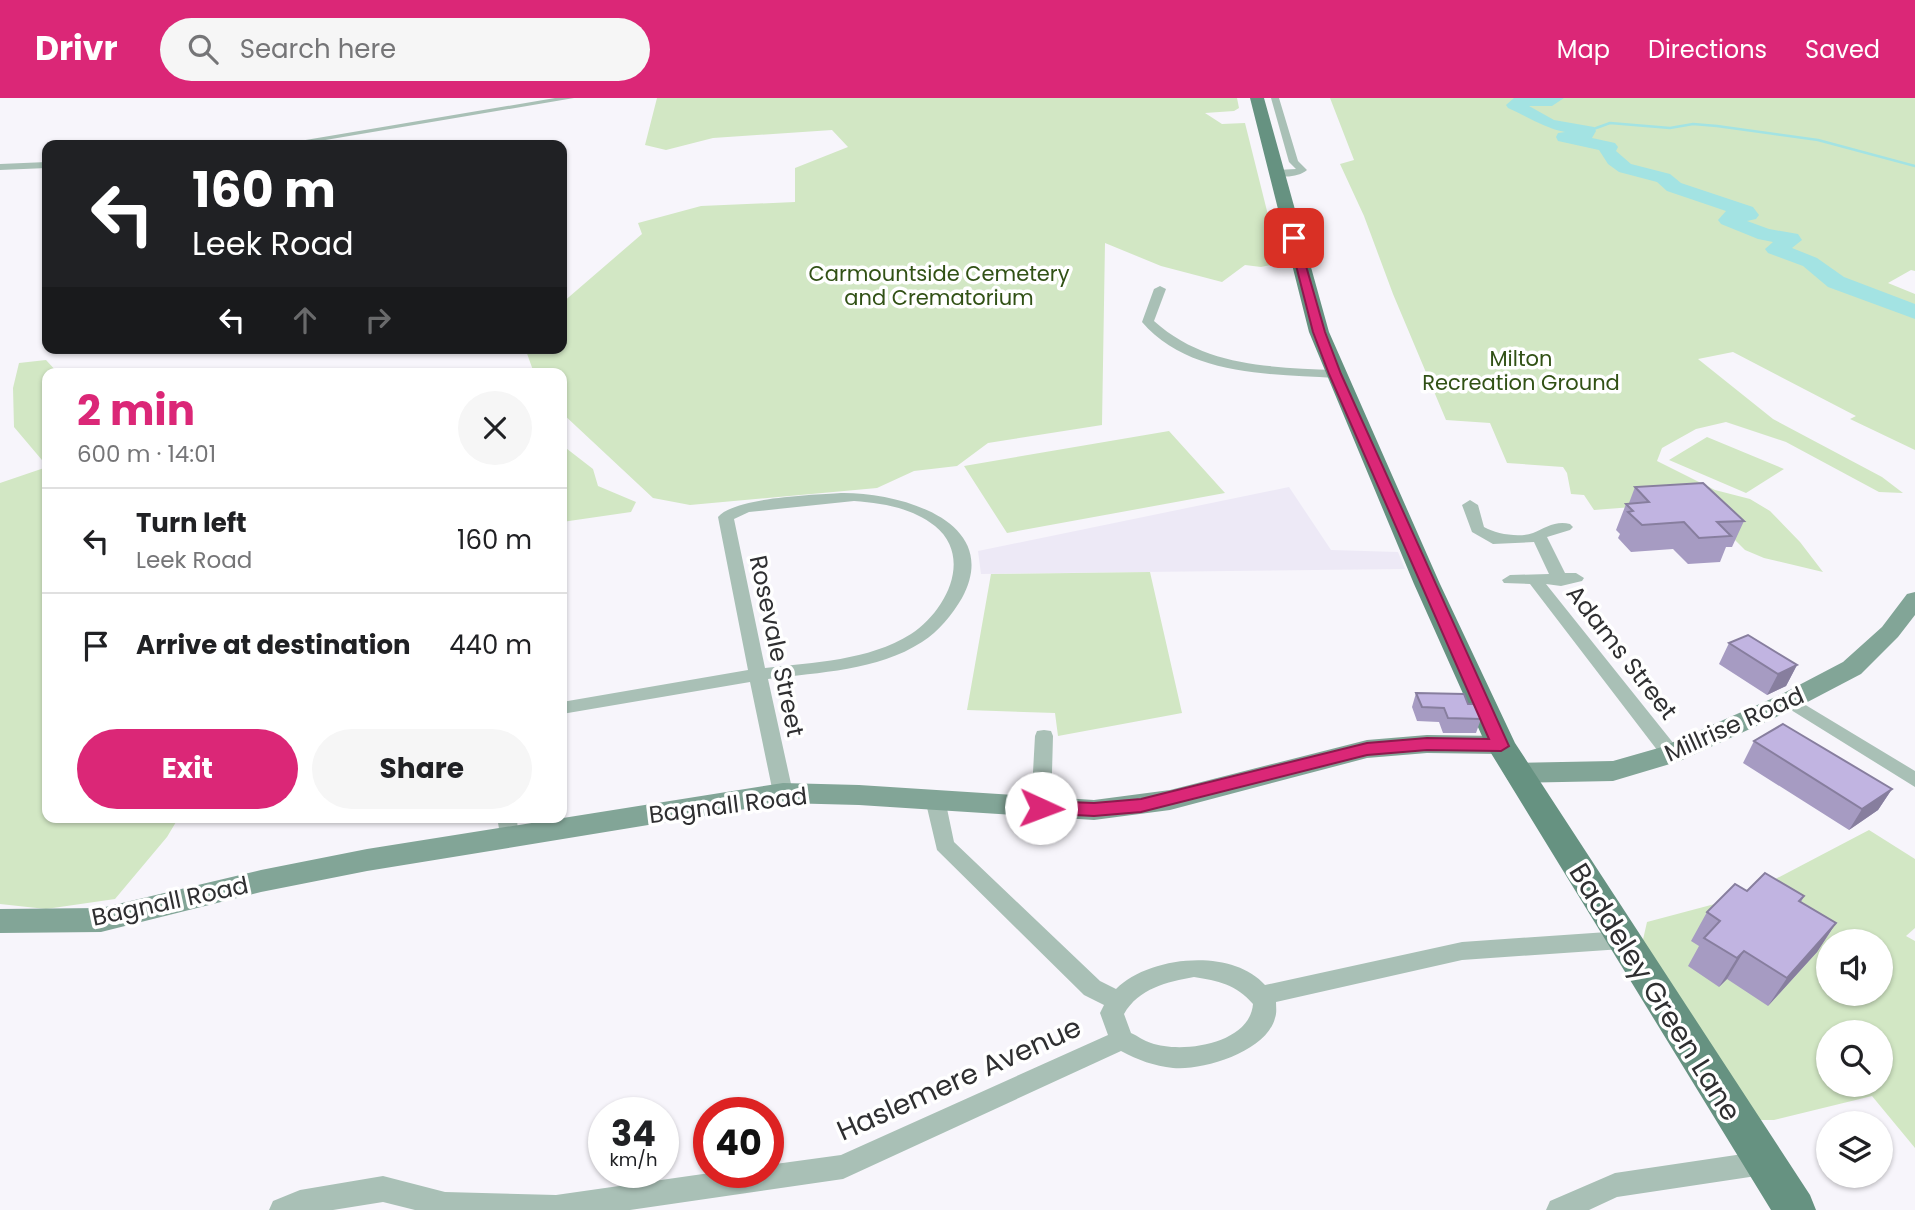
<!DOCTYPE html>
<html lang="en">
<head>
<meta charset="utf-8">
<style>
	:root { --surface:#fff; --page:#f6f6f6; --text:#202124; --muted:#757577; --line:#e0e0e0; --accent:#db2777 }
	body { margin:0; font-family:Poppins,sans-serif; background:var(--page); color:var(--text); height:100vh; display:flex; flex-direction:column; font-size:26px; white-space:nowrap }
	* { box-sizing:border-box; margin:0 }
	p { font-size:23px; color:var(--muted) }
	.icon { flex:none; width:38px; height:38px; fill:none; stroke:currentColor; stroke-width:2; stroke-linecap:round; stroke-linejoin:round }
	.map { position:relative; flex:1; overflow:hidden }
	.side { position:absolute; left:42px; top:270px; width:525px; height:455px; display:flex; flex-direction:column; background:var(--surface); border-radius:14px; box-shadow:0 2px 5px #0004 }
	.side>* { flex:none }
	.hud { position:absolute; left:42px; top:42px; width:525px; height:214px; border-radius:14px; box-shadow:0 2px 5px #0004; background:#202124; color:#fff; overflow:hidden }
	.controls { position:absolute; left:1816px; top:831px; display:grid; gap:14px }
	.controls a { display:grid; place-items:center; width:77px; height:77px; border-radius:50%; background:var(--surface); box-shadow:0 2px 5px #0004; font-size:35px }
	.speed { position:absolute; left:588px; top:999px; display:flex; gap:14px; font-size:35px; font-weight:700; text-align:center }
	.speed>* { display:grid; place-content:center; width:91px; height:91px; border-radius:50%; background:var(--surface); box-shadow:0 2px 5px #0004; line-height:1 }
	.speed small { font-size:18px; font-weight:400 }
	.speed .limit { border:10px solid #d22; background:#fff; color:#111 }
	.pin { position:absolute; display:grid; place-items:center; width:60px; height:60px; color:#fff; margin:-30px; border-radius:14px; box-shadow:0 4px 10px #0006 }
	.me { position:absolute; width:77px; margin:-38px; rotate:92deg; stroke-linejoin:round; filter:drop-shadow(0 0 5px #0008) }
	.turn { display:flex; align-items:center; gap:24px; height:147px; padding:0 35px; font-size:32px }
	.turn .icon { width:91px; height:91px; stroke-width:2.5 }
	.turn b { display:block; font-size:49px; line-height:60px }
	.lanes { display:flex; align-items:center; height:66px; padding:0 35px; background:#0003; justify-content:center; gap:35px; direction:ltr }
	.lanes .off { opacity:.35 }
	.round { display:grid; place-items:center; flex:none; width:74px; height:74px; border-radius:37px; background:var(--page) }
	.summary { display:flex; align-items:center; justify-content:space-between; height:119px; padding:0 35px }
	h1 { font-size:42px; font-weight:700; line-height:52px; color:var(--accent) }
	.primary-button { display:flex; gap:14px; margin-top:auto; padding:14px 35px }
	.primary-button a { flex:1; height:80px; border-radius:42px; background:var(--accent); color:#fff; font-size:28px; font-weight:700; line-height:80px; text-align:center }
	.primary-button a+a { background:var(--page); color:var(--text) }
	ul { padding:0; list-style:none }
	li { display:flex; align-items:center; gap:21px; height:105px; padding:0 35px; border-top:2px solid var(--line) }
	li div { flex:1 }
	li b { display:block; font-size:26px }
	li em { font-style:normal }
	header { display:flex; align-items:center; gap:42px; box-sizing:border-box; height:98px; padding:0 35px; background:var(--accent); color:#fff }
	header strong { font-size:33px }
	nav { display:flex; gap:38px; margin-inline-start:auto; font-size:24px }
	.search { width:490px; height:63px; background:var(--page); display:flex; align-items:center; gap:18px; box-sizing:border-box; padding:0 24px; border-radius:38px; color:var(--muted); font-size:26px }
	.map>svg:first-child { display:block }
	.built { fill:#ede9f6 }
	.green { fill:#d2e7c4; fill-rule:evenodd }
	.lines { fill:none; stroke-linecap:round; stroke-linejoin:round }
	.stream { stroke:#a3e3e3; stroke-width:2.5 }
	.river { fill:#a3e3e3; fill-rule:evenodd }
	.street { fill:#a9c0b6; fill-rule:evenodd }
	.secondary { fill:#82a597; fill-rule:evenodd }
	.primary { fill:#669281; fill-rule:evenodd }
	.wall { fill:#a69bc2 }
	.shaded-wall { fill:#877e9e }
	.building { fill:#c1b4e1; stroke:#877e9e; stroke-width:2 }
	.route { fill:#db2777; stroke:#8e194d; stroke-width:2 }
	.labels { text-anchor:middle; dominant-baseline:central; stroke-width:7; stroke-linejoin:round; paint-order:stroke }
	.far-park-label { font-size:21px; fill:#315115; stroke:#fff }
	.street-label { font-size:24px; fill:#2f2f31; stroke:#fff }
	.near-street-label { font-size:28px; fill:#2f2f31; stroke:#fff }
</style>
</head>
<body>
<header>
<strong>Drivr</strong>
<div class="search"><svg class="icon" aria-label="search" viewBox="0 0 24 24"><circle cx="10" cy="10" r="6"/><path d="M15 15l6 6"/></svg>Search here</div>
<nav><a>Map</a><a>Directions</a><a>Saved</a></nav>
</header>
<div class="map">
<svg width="1915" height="1112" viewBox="0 0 1915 1112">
	<rect width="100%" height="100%" fill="#f7f5fb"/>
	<path class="built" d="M 1289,389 L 1331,452 L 1398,454 L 1405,471 L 981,476 L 978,453 Z"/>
	<path class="green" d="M 657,0 L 1237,0 L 1239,10 L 1234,13 L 1205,15 L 1222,26 L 1245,25 L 1280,165 L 1261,169 L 1245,167 L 1222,184 L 1161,168 L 1105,145 L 1102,327 L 988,345 L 957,368 L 914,373 L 877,390 L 690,407 L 653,400 L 562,315 L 562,275 L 534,275 L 525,250 L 562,250 L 562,205 L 642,136 L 638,125 L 701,108 L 795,104 L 795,70 L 848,49 L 832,32 L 713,40 L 666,52 L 645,47 Z
		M 1330,0 L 1915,0 L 1915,173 L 1911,172 L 1888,185 L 1915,196 L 1915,352 L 1850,321 L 1856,318 L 1733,254 L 1698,261 L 1773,321 L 1882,379 L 1903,395 L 1879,394 L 1786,344 L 1726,324 L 1696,331 L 1662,350 L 1657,363 L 1715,392 L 1750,401 L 1770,413 L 1800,444 L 1823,474 L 1764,460 L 1745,452 L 1697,404 L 1594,412 L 1584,397 L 1571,396 L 1567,375 L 1563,369 L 1507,365 L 1490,325 L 1446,322 L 1393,196 L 1364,118 L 1340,66 L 1354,62 Z
		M 46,262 L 58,275 L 47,275 L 47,368 L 14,329 L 13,290 L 19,265 Z
		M 1169,333 L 1225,395 L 1007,435 L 964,368 Z
		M 1707,339 L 1784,371 L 1746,395 L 1669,362 Z
		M 562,347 L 593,371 L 598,388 L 636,404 L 631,414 L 562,424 Z
		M 47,369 L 47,719 L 179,719 L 167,739 L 115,801 L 46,811 L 0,806 L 0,385 Z
		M 1150,474 L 1182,615 L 1058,638 L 1055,615 L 967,612 L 991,476 Z
		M 1869,732 L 1915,761 L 1915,830 L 1906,838 L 1915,843 L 1915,1050 L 1872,998 L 1774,1022 L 1759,1022 L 1642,846 L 1647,824 L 1741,799 ZM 1829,844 L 1881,844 L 1881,896 L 1829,896 ZM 1829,934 L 1881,934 L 1881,987 L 1829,987 Z"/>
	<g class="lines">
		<path class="stream" d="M 1588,33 L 1610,25 L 1670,30 L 1693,26 L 1717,28 L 1818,42 L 1915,68"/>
		<path class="river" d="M 1514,0 L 1564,0 L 1552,8 L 1529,8 L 1554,22 L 1594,29 L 1596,33 L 1592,40 L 1615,45 L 1618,49 L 1616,53 L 1631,66 L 1670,76 L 1681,85 L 1753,109 L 1759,117 L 1756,121 L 1747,123 L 1769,131 L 1798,136 L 1802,142 L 1792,150 L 1817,160 L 1844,179 L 1915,206 L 1915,221 L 1828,189 L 1803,168 L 1768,155 L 1765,151 L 1773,144 L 1758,141 L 1721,126 L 1718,122 L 1726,113 L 1667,93 L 1657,84 L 1619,74 L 1608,66 L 1599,52 L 1558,43 L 1556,39 L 1558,35 L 1565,34 C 1544,30 1528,19 1508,10 L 1506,7 Z"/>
		<path class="street" d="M 555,0 L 574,0 L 296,47 L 276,47 Z
			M 1271,0 L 1279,0 L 1298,63 L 1307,72 C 1299,79 1281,81 1272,75 L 1277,72 L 1296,71 L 1289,64 Z
			M 47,64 L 47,70 L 0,72 L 0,66 Z
			M 1160,188 L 1166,191 L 1154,223 C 1205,269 1270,269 1335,272 L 1341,276 L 1335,280 C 1270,276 1188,278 1142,224 L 1154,191 Z
			M 841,395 C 897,394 1004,422 962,500 C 952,517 939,533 922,544 C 877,573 820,574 768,581 L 793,695 L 790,700 L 776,700 L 773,695 L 750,584 L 562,616 L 562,604 L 748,572 L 718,419 C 735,399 814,397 841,395 ZM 854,403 C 883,405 912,410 935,428 C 974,460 945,514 911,536 C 868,563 814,564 765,570 L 734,421 L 749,414 Z
			M 1470,402 L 1478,407 L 1484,429 C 1496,436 1519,440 1533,435 C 1545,430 1556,422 1570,426 L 1573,429 L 1570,432 L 1547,439 L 1565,475 L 1576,475 L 1584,480 L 1582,483 L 1561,488 L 1546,486 L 1678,651 L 1681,656 L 1678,661 L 1664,661 L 1530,486 L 1504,485 L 1502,482 L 1510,477 L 1549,476 L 1534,444 L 1493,446 L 1472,434 L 1462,407 Z
			M 1789,597 L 1915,673 L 1915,689 L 1783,607 L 1780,603 Z
			M 1044,632 L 1051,633 L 1053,638 L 1051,710 L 1048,715 L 1041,717 L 1034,715 L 1031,710 L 1035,638 L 1037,633 Z
			M 935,694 L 942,696 L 945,701 L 954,744 L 1100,883 L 1116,891 C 1148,858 1232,849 1265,887 L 1462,844 L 1622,833 L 1630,836 L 1633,842 L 1630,848 L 1622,851 L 1462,862 L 1276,904 C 1276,909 1277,915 1275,920 C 1267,953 1203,973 1173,970 C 1154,968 1138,962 1121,953 L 843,1081 L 630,1112 L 415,1112 L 383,1104 L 333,1112 L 269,1112 L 273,1103 L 300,1092 L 383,1078 L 445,1094 L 556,1097 L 717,1074 L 768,1074 L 768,1067 L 841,1057 L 1108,937 L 1100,915 L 1104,907 L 1084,897 L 937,752 L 925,701 L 928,696 ZM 1194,879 C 1218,883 1236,886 1253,906 C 1250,946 1182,956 1151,945 C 1144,943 1138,938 1131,935 L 1124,916 C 1139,890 1167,884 1194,879 Z
			M 497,719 L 517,719 L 518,737 L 515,742 L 508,745 L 501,742 Z
			M 1763,1053 L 1772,1056 L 1776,1065 L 1772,1074 L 1763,1077 L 1617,1099 L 1589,1112 L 1546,1112 L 1550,1103 L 1615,1075 Z"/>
		<path class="secondary" d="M 1915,494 L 1915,517 L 1898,539 L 1861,576 L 1798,609 L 1680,663 L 1613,683 L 1518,685 L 1508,682 L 1504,675 L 1508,668 L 1518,665 L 1613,663 L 1662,649 L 1780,597 L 1843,564 L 1882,529 L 1907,496 Z
			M 1427,637 L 1501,638 L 1510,641 L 1514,647 L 1510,653 L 1501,656 L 1427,655 L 1367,660 L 1170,712 L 1094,722 L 859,707 L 783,705 L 367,773 L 261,794 L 101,834 L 0,835 L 0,811 L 101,810 L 261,772 L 367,751 L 783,685 L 859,687 L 1094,702 L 1170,692 L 1367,642 Z"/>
		<path class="primary" d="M 1250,0 L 1264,0 L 1329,234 L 1440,486 L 1515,645 L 1810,1097 L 1816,1112 L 1771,1112 L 1486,647 L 1414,486 L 1309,234 Z"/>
	</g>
	<path class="wall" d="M 1635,389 L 1744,423 L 1732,449 L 1726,449 L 1720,464 L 1688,466 L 1673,451 L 1631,454 L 1618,440 L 1620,436 L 1616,432 L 1626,406 L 1629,405 Z
		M 1729,545 L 1797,567 L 1786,588 L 1767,597 L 1719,566 Z
		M 1416,595 L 1468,606 L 1481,621 L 1476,635 L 1443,635 L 1439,624 L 1417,623 L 1412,609 Z
		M 1754,643 L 1892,691 L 1878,712 L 1849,732 L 1743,665 Z
		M 1747,793 L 1804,798 L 1801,804 L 1836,825 L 1817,854 L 1768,908 L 1727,881 L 1719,889 L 1688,868 L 1699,848 L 1691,843 L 1707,814 Z"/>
	<path class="shaded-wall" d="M 1797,567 L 1786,588 L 1767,597 L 1778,576 Z
		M 1892,691 L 1878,712 L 1849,732 L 1862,711 Z
		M 1836,825 L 1817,854 L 1768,908 L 1787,880 Z
		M 1744,853 L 1727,881 L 1719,889 L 1737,860 Z"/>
	<path class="building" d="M 1703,385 L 1744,423 L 1717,424 L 1731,438 L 1699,440 L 1684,424 L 1642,427 L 1628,414 L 1633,413 L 1626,406 L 1649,404 L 1635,389 Z
		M 1748,537 L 1797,567 L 1778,576 L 1729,545 Z
		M 1416,595 L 1464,596 L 1468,606 L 1475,606 L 1481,621 L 1448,620 L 1444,610 L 1422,609 Z
		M 1783,626 L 1892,691 L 1862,711 L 1754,643 Z
		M 1765,775 L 1804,798 L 1799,803 L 1836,825 L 1787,880 L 1744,853 L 1737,860 L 1704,840 L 1720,823 L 1707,814 L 1735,786 L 1747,793 Z"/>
	<path class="route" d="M 1294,137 L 1298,140 L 1325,234 L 1341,276 L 1509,648 L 1501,653 L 1427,652 L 1367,657 L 1141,714 L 1094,718 L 1035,715 L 1032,710 L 1035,705 L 1041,703 L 1094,705 L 1141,701 L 1367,645 L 1427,640 L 1489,641 L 1329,276 L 1313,234 L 1289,140 Z"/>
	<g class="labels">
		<g class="far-park-label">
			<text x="939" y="175">Carmountside Cemetery<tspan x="939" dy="24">and Crematorium</tspan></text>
			<text x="1521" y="260">Milton<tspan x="1521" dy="24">Recreation Ground</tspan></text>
		</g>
		<g class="street-label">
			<text transform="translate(777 548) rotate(78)">Rosevale Street</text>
			<text transform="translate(1622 554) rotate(52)">Adams Street</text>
			<text transform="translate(1734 626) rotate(-24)">Millrise Road</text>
			<text transform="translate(728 707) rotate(-7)">Bagnall Road</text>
			<text transform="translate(170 803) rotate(-12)">Bagnall Road</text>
		</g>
		<g class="near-street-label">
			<text transform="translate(1655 894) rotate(58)">Baddeley Green Lane</text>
			<text transform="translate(959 981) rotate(-24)">Haslemere Avenue</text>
		</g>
	</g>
</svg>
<div class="controls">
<a><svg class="icon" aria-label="sound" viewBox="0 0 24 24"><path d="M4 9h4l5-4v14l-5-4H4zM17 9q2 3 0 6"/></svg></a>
<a><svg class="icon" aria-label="search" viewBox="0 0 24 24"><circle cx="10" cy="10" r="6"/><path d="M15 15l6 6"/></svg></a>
<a><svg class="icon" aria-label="layers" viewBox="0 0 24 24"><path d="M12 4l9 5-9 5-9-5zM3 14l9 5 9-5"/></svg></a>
</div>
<div class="speed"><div>34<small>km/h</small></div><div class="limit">40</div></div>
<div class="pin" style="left:1294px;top:140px;background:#d93025"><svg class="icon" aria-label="arrive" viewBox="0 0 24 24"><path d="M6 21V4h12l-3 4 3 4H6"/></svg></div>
<svg class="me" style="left:1041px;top:710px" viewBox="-20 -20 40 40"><circle r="19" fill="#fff"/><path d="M0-13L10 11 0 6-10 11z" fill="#db2777"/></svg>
<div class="hud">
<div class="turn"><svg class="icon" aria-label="left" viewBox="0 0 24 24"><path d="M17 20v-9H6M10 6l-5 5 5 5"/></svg><div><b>160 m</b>Leek Road</div></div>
<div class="lanes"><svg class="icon" aria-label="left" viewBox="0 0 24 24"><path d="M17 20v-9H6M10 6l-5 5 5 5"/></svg><svg class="icon off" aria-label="ahead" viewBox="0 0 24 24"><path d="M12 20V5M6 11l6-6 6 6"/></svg><svg class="icon off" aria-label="right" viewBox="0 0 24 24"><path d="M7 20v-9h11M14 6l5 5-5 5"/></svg></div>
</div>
<section class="side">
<div class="summary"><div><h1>2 min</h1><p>600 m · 14:01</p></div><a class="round"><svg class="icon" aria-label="close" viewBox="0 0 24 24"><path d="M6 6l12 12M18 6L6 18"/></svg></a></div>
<ul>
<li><svg class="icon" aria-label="left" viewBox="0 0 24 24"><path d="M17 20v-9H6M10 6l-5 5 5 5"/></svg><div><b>Turn left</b><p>Leek Road</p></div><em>160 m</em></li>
<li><svg class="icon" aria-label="arrive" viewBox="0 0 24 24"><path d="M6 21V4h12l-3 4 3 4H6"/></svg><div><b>Arrive at destination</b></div><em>440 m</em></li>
</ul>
<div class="primary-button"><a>Exit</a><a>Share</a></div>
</section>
</div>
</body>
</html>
